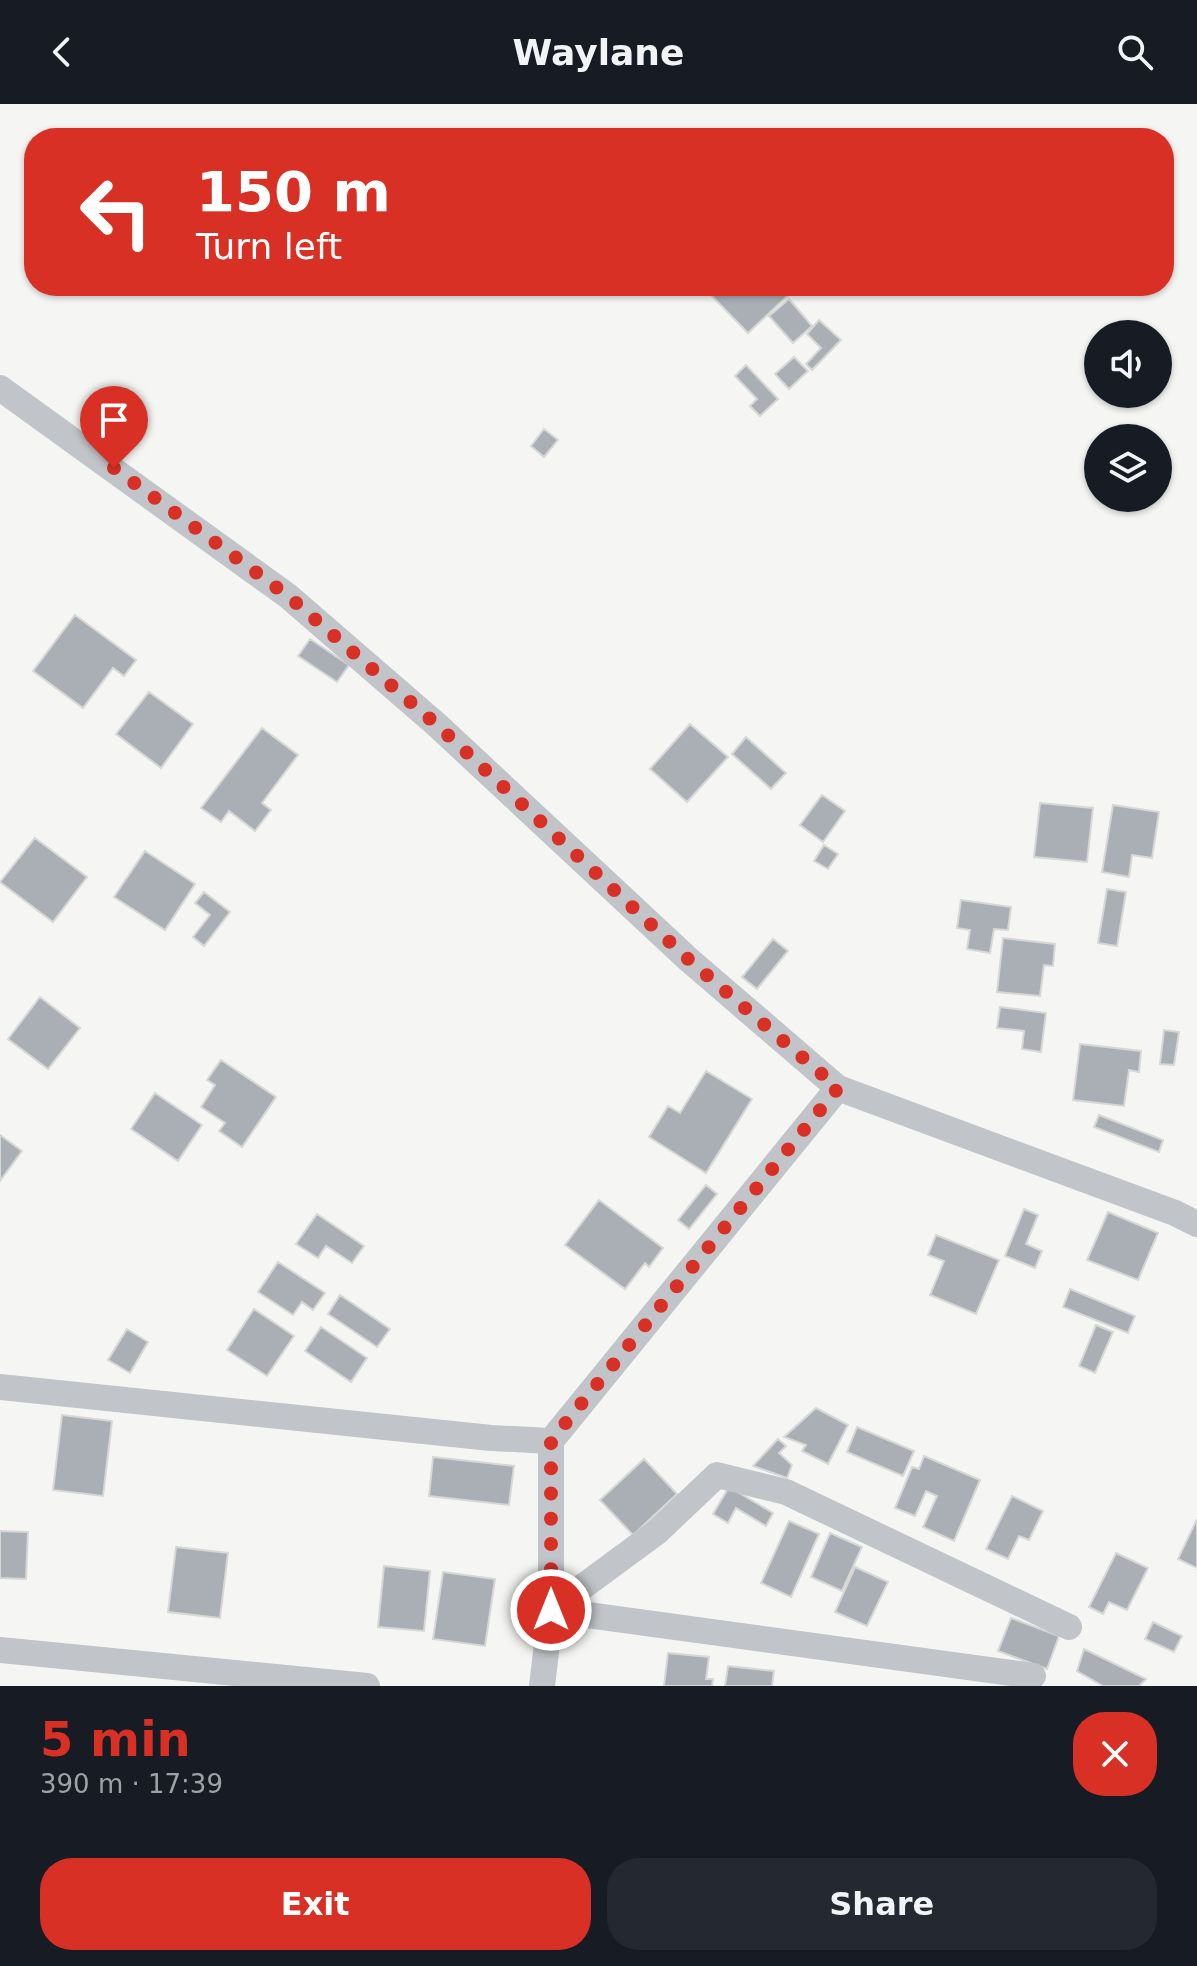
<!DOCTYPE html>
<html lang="en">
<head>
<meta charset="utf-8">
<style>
	:root { --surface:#171b24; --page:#242831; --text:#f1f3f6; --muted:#9ea1a6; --accent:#d93025 }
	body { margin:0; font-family:"DejaVu Sans",sans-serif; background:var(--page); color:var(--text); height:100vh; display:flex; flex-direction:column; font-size:30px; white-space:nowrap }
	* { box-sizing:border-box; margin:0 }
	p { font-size:26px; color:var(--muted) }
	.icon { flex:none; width:44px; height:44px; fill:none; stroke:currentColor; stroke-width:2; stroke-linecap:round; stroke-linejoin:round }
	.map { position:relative; height:1582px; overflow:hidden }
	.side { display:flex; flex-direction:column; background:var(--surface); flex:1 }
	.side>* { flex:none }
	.banner { position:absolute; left:24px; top:24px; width:1150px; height:168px; border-radius:32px; box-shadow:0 2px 6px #0004; background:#d93025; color:#fff; overflow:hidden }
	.fabs { position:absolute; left:1084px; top:216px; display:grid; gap:16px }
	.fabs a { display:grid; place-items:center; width:88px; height:88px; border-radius:50%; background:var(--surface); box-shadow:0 2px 6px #0004; font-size:40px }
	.pin { position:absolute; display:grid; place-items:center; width:68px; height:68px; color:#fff; margin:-82px -34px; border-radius:50% 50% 50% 0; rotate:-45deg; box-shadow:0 0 8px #0007 }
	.pin .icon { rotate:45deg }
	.me { position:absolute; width:88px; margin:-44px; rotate:0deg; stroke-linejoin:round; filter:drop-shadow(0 0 6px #0008) }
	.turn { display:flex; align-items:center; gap:28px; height:168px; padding:0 40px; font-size:36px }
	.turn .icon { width:104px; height:104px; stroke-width:2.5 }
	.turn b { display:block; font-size:56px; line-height:68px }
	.round { display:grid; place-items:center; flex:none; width:84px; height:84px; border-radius:32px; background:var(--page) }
	.overview { display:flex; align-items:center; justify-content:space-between; height:136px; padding:0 40px }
	h1 { font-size:48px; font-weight:700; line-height:60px; color:var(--accent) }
	.button { display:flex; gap:16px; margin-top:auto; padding:16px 40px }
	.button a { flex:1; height:92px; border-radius:32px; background:var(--accent); color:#fff; font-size:32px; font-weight:700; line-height:92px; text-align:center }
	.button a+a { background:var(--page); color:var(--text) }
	header { display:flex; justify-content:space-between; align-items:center; height:104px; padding:0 40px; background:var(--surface); font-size:36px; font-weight:700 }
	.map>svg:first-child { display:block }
	.building { fill:#aaafb6; stroke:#d7d7d5; stroke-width:2 }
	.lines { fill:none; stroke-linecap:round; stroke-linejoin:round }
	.street { stroke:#c1c4c8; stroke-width:26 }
	.route { stroke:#d93025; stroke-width:14; stroke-dasharray:0 25.2 }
</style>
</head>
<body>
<header><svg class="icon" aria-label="back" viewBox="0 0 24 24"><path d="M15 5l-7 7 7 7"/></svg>Waylane<svg class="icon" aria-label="search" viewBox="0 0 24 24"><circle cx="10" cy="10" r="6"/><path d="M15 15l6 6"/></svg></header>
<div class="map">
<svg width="1197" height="1582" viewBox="0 0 1197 1582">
	<rect width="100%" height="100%" fill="#f5f6f3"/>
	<path class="building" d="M 715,182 L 796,182 L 797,183 L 748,229 L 708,188 Z
		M 789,195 L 812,222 L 793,239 L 769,212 Z
		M 819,216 L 841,236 L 812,266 L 806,260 L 821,244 L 807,230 Z
		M 794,253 L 808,267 L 789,285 L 775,270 Z
		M 746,261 L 778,295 L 760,312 L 750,302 L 757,295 L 735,272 Z
		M 544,325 L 558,336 L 544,353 L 531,342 Z
		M 75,511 L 136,556 L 124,572 L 113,564 L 83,604 L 33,567 Z
		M 310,535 L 349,561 L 337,578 L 298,552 Z
		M 149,588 L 193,620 L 161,664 L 116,630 Z
		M 690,620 L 728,653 L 687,698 L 650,665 Z
		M 262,624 L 298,651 L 262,699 L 271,706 L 255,727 L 229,707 L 221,718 L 201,704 Z
		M 746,633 L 786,669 L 771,685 L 732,650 Z
		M 822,691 L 845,707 L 823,738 L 800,721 Z
		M 1040,699 L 1093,704 L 1087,758 L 1034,753 Z
		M 1113,701 L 1159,708 L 1152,754 L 1132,751 L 1129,773 L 1102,768 Z
		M 35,734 L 87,773 L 53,818 L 0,778 Z
		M 824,741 L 838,750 L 828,765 L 814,757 Z
		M 145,747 L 195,780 L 165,826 L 114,793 Z
		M 1107,785 L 1126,788 L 1117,842 L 1098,839 Z
		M 204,788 L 230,808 L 204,842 L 193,833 L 210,811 L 195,799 Z
		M 961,796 L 1011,803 L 1008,826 L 994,825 L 990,849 L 967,845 L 970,826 L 957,824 Z
		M 1003,834 L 1055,840 L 1053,862 L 1044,861 L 1040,892 L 997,888 Z
		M 773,835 L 788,847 L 757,885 L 742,873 Z
		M 40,893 L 80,924 L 48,965 L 8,935 Z
		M 1000,903 L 1046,909 L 1041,948 L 1022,945 L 1024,927 L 997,924 Z
		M 1164,926 L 1179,928 L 1174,961 L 1160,960 Z
		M 1080,940 L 1141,947 L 1139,968 L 1129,966 L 1124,1002 L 1073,996 Z
		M 221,956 L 276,993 L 242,1043 L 219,1027 L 225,1019 L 201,1003 L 215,981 L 207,976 Z
		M 706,967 L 752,995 L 706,1069 L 649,1033 L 668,1002 L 680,1009 Z
		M 155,989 L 202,1021 L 178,1057 L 131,1025 Z
		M 1099,1011 L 1163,1036 L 1159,1048 L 1094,1023 Z
		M 0,1031 L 22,1047 L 0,1077 Z
		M 706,1081 L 717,1090 L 689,1125 L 678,1116 Z
		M 599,1096 L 663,1144 L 649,1163 L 645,1159 L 625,1185 L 565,1141 Z
		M 1024,1105 L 1038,1111 L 1026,1140 L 1042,1147 L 1035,1164 L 1005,1152 Z
		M 1108,1108 L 1158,1129 L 1138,1176 L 1087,1156 Z
		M 317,1110 L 364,1142 L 352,1159 L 326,1142 L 318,1154 L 296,1140 Z
		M 936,1131 L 999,1156 L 976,1210 L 930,1191 L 944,1157 L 928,1151 Z
		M 278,1158 L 325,1189 L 313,1206 L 302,1198 L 293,1211 L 258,1188 Z
		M 1070,1185 L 1135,1212 L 1128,1229 L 1063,1203 Z
		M 340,1191 L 390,1225 L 377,1243 L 328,1210 Z
		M 254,1205 L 294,1232 L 267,1272 L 227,1246 Z
		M 1096,1221 L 1113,1228 L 1095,1269 L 1079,1262 Z
		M 321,1223 L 367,1254 L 351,1278 L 305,1247 Z
		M 127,1225 L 148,1238 L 130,1269 L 108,1256 Z
		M 816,1304 L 848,1321 L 828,1360 L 802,1347 L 806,1341 L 784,1333 Z
		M 62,1311 L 112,1317 L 103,1392 L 53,1386 Z
		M 857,1323 L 914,1347 L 903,1372 L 847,1348 Z
		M 778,1335 L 786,1342 L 779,1349 L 792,1361 L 787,1374 L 753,1362 Z
		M 924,1352 L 980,1376 L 954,1437 L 923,1423 L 937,1392 L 926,1387 L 915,1412 L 895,1404 L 912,1363 L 919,1365 Z
		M 433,1353 L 514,1362 L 509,1401 L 429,1392 Z
		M 644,1355 L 677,1390 L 633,1431 L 600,1396 Z
		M 729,1383 L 773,1409 L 766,1422 L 736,1404 L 728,1419 L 713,1410 Z
		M 1012,1392 L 1043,1407 L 1029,1436 L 1019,1432 L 1008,1455 L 986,1445 Z
		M 1197,1415 L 1197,1464 L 1178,1455 Z
		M 789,1417 L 819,1430 L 791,1493 L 761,1479 Z
		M 0,1427 L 28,1428 L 26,1475 L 0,1474 Z
		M 830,1429 L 862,1443 L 842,1487 L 811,1473 Z
		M 176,1443 L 228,1449 L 220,1514 L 168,1508 Z
		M 1116,1449 L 1148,1464 L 1127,1506 L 1109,1498 L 1103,1510 L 1089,1503 Z
		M 384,1462 L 430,1467 L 424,1527 L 378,1523 Z
		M 855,1463 L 888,1478 L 867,1522 L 835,1508 Z
		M 443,1468 L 495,1475 L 485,1542 L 433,1535 Z
		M 1011,1514 L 1059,1532 L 1047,1565 L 998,1547 Z
		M 1153,1518 L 1182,1532 L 1174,1548 L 1145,1535 Z
		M 1084,1545 L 1146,1575 L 1139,1582 L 1103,1582 L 1077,1567 Z
		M 668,1549 L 709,1553 L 706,1575 L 713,1575 L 712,1582 L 664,1582 Z
		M 728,1562 L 774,1567 L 772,1582 L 725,1582 Z"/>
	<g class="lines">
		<path class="street" d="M 0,284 L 288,492 L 437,621 L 688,855 L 838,984 L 1175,1109 L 1197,1120
			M 0,1283 L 491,1334 L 551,1337
			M 551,1506 L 657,1428 L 717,1371 L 786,1388 L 1069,1523
			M 551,1506 L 1033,1572
			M 0,1546 L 367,1582
			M 542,1582 L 551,1506 L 551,1337 L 838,984"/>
	</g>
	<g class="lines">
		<path class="route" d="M 114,364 L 288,492 L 437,621 L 688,855 L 838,984 L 551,1337 L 551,1506"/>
	</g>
</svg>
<div class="fabs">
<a><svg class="icon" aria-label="sound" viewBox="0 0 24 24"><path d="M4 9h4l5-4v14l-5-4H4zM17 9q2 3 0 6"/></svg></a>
<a><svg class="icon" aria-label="layers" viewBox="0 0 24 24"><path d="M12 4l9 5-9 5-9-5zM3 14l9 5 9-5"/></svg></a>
</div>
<div class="pin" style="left:114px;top:364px;background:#d93025"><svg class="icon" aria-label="arrive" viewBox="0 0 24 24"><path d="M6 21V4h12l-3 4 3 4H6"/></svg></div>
<svg class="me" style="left:551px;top:1506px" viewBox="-20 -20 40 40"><circle r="17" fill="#d93025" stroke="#fff" stroke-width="3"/><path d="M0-11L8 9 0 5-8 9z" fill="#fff"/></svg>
<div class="banner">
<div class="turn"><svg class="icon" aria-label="left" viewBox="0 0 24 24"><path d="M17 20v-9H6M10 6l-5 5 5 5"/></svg><div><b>150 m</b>Turn left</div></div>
</div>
</div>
<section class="side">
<div class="overview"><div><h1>5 min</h1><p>390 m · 17:39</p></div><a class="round" style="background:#d93025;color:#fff"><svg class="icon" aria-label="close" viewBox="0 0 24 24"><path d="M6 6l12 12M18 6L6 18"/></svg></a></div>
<div class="button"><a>Exit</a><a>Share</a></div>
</section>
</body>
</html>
